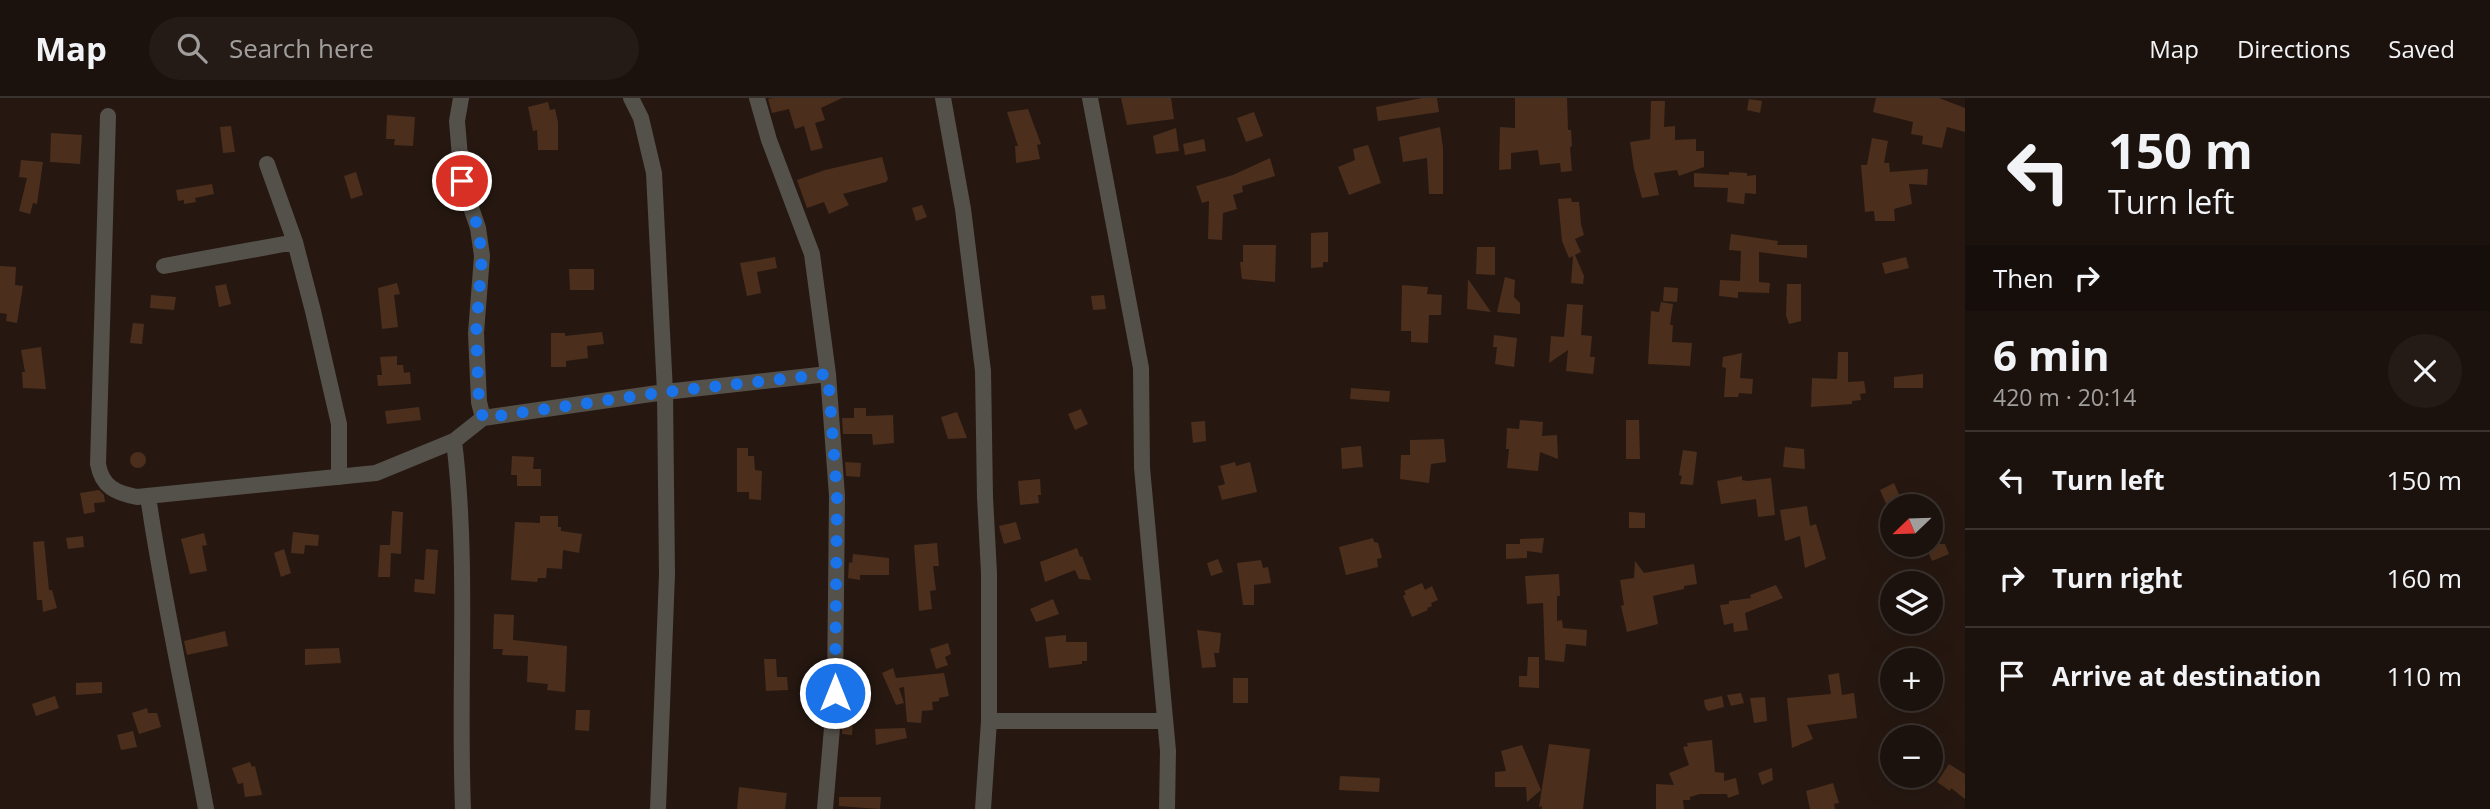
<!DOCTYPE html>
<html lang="en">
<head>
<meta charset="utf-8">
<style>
	:root { --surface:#1c120d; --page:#251b16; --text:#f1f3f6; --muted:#a09e9d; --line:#3a322e }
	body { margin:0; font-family:"Open Sans",sans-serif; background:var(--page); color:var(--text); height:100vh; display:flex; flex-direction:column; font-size:26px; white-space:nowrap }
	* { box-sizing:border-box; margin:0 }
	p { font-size:23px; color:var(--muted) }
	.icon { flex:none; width:38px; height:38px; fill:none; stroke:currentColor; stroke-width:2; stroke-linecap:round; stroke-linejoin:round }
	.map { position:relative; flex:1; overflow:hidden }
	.panel { display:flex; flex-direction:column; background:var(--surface); width:525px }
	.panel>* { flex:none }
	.banner { background:#1c120d; color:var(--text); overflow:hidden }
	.needle { width:46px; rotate:247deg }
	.fabs { position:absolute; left:1880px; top:396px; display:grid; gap:14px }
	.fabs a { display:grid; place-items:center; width:63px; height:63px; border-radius:50%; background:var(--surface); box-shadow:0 7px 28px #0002,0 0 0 2px var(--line); font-size:35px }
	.pin { position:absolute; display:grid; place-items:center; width:60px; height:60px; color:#fff; margin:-30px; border:4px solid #fff; border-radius:50%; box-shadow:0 2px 7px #0007 }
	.me { position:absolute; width:77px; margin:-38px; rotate:0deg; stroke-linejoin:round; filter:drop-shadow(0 0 5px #0008) }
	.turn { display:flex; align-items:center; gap:24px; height:147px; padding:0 28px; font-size:32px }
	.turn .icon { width:91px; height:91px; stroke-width:2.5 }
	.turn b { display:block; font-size:49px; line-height:60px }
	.then { display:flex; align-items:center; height:66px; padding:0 28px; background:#0003; gap:14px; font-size:26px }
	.round { display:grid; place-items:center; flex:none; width:74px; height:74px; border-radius:37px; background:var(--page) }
	.overview { display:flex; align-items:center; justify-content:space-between; height:119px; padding:0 28px }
	h1 { font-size:42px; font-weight:700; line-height:52px }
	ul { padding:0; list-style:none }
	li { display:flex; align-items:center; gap:21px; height:98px; padding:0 28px; border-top:2px solid var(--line) }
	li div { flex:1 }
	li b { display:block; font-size:26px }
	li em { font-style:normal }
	header { display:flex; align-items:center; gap:42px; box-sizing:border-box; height:98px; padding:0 35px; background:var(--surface); border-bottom:2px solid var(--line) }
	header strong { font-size:33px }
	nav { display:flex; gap:38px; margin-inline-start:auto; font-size:24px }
	.search { width:490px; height:63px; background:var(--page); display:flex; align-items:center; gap:18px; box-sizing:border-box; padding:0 24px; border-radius:38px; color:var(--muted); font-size:26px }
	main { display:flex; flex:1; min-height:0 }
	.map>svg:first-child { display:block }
	.building { fill:#4b2e1c }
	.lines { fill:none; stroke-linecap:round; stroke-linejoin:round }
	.street { stroke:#54504a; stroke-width:16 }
	.route { stroke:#1a73e8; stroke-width:12; stroke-dasharray:0 21.6 }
</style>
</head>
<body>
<header>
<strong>Map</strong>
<div class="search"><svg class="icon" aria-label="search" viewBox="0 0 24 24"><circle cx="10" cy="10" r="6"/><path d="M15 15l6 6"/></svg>Search here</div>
<nav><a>Map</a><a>Directions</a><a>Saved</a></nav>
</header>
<main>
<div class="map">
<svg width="1965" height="711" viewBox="0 0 1965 711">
	<rect width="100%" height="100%" fill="#261811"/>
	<path class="building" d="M 773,0 L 842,0 L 821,10 L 825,22 L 815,25 L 823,50 L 811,53 L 804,28 L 795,31 L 789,11 L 772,15 L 768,1 Z
		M 1121,0 L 1171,0 L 1174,21 L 1127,27 Z
		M 1422,0 L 1437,0 L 1439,14 L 1378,23 L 1376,9 Z
		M 1515,0 L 1567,0 L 1568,32 L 1571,32 L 1572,48 L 1570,49 L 1572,73 L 1561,74 L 1560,65 L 1540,67 L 1538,52 L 1511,55 L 1511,71 L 1499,72 L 1500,29 L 1515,30 Z
		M 1876,0 L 1939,0 L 1965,10 L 1965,34 L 1947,29 L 1942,50 L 1922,46 L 1923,38 L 1911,36 L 1913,24 L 1873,14 Z
		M 1749,1 L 1762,3 L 1760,15 L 1747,12 Z
		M 1651,3 L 1665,3 L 1664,29 L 1675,28 L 1675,42 L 1696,41 L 1696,53 L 1704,53 L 1704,69 L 1679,78 L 1677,72 L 1654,75 L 1659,97 L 1642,100 L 1634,71 L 1630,44 L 1650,41 Z
		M 548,4 L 550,12 L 555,11 L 558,24 L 558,52 L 538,52 L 537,32 L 533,33 L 528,9 Z
		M 1028,11 L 1041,46 L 1037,47 L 1040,61 L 1016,65 L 1015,48 L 1018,48 L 1007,14 Z
		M 1254,14 L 1263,38 L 1246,44 L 1237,20 Z
		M 387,17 L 415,19 L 413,48 L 394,47 L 395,41 L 386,41 Z
		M 231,28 L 235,54 L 223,55 L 220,29 Z
		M 1440,29 L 1443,50 L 1443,96 L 1429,96 L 1427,60 L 1403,64 L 1399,39 Z
		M 1176,30 L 1179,53 L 1156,56 L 1153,38 Z
		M 51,35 L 82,37 L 80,66 L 50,64 Z
		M 1872,40 L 1888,43 L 1884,65 L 1889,65 L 1890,74 L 1928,71 L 1927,87 L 1909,86 L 1912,106 L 1894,111 L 1895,123 L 1875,123 L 1874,113 L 1865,114 L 1861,67 L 1867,67 Z
		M 1204,41 L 1206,53 L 1185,57 L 1183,46 Z
		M 1368,47 L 1381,85 L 1349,97 L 1338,69 L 1355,62 L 1353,51 Z
		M 882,59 L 888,81 L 886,84 L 843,96 L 849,107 L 829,116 L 824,104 L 807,110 L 797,82 L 825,72 Z
		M 1270,60 L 1275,78 L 1242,88 L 1243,94 L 1233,97 L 1237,111 L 1223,115 L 1222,142 L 1208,141 L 1209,103 L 1202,105 L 1196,88 L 1233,77 Z
		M 21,62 L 43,64 L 37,106 L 33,105 L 30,116 L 19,113 L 27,80 L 19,79 Z
		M 356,74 L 363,97 L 351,101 L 344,78 Z
		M 1729,74 L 1747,75 L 1747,78 L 1756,77 L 1756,96 L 1745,95 L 1744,106 L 1727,104 L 1728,90 L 1694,89 L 1694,75 L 1729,77 Z
		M 212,86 L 214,96 L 195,100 L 196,104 L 184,106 L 184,102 L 178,103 L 176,92 Z
		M 1571,100 L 1572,104 L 1579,104 L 1581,126 L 1584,137 L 1575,141 L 1581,154 L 1575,157 L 1584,178 L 1583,186 L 1571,185 L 1573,158 L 1569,160 L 1562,143 L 1558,101 Z
		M 922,107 L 927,119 L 916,123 L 912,110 Z
		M 1328,134 L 1328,164 L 1323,164 L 1323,169 L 1311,170 L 1311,135 Z
		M 1731,136 L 1778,143 L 1777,147 L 1807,147 L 1807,160 L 1759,154 L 1759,184 L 1770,185 L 1769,195 L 1738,194 L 1738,200 L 1719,198 L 1720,182 L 1740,183 L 1741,153 L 1729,152 Z
		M 1243,147 L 1276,147 L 1275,184 L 1242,181 L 1240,164 L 1243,164 Z
		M 1477,149 L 1495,149 L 1495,177 L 1476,176 Z
		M 775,159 L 777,170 L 757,174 L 761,195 L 747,198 L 740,165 Z
		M 1906,159 L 1909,170 L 1885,176 L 1882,165 Z
		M 0,168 L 16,169 L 15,187 L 23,188 L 17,225 L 6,223 L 7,216 L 0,215 Z
		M 569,171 L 594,171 L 594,192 L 570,192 Z
		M 1505,179 L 1515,182 L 1514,199 L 1520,205 L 1520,216 L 1497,214 Z
		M 1468,181 L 1491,214 L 1467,211 Z
		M 397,185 L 400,196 L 394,197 L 398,229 L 382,231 L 378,190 Z
		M 226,186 L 231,206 L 219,209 L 215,188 Z
		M 1787,186 L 1801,186 L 1801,223 L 1789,226 L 1786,217 Z
		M 1402,187 L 1428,189 L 1427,196 L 1442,197 L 1441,217 L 1429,217 L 1428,245 L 1411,244 L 1411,233 L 1401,233 Z
		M 1664,189 L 1678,190 L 1677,204 L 1663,203 Z
		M 151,197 L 176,199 L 174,212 L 150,210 Z
		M 1104,197 L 1106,211 L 1093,212 L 1091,198 Z
		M 1661,204 L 1673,206 L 1670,227 L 1673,227 L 1672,244 L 1692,245 L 1690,268 L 1648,266 L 1651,213 L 1659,214 Z
		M 1567,206 L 1583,207 L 1581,237 L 1592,238 L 1590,259 L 1595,259 L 1593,276 L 1566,273 L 1568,252 L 1549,265 L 1551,238 L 1564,239 Z
		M 133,225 L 144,226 L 142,246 L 130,245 Z
		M 602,234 L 604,246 L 587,248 L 588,260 L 566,263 L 566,269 L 551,269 L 551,235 L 565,235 L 565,238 Z
		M 1494,237 L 1517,240 L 1514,269 L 1495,266 L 1497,249 L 1493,249 Z
		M 41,249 L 46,291 L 23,290 L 22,274 L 25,274 L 21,252 Z
		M 1838,254 L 1848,254 L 1848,284 L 1864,283 L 1866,295 L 1860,296 L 1861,302 L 1852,303 L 1852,306 L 1811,309 L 1812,280 L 1837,281 Z
		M 1742,255 L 1740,280 L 1753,281 L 1752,296 L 1739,295 L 1738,299 L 1724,299 L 1726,270 L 1722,269 L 1723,259 Z
		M 397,258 L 397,267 L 403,267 L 404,275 L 410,274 L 411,286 L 378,288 L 377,277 L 382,277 L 380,259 Z
		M 1923,276 L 1923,290 L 1894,290 L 1894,279 Z
		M 1351,290 L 1390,293 L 1389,304 L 1350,301 Z
		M 419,309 L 421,322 L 387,326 L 385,313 Z
		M 854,310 L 866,310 L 866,318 L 893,317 L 894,345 L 873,347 L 872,336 L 843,336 L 842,320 L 854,320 Z
		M 1081,311 L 1088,326 L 1075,332 L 1068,316 Z
		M 957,314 L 967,340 L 948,341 L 941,319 Z
		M 1520,322 L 1543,324 L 1542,338 L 1557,337 L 1558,361 L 1540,354 L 1538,373 L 1507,370 L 1509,351 L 1506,351 L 1507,330 L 1519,331 Z
		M 1626,322 L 1639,322 L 1640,361 L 1626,361 Z
		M 1205,323 L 1206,343 L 1193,345 L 1191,324 Z
		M 1444,341 L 1446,364 L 1431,366 L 1429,385 L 1400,381 L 1401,357 L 1410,357 L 1410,342 Z
		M 1361,348 L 1363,369 L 1342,371 L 1341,350 Z
		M 1785,349 L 1804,351 L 1805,371 L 1783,369 Z
		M 737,350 L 748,350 L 748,358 L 754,358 L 755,372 L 762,373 L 761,402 L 749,401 L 749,394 L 737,394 Z
		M 1683,352 L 1697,354 L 1693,387 L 1680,386 L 1682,378 L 1679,377 Z
		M130 362a8 8 0 1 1 16 0a8 8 0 1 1-16 0Z
		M 512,358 L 534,359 L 533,371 L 541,371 L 541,388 L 517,388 L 517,377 L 511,377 Z
		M 845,364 L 861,365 L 860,379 L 846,378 Z
		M 1235,364 L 1236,368 L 1250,364 L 1257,394 L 1222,402 L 1218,388 L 1225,386 L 1220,368 Z
		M 1742,378 L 1742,382 L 1747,383 L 1771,380 L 1775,417 L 1758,419 L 1756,401 L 1721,406 L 1717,383 Z
		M 1040,381 L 1041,397 L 1038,397 L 1039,405 L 1020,407 L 1018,383 Z
		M 1894,385 L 1904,408 L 1887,408 L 1880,392 Z
		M 99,392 L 104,397 L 105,404 L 94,405 L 95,414 L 84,416 L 80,395 Z
		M 1807,408 L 1810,428 L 1816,426 L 1826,461 L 1805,470 L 1800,438 L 1785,443 L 1780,412 Z
		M 392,413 L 403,414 L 401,456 L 391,455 L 390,479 L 378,479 L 380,447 L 390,447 Z
		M 1629,414 L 1645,415 L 1645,430 L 1629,430 Z
		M 540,418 L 558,418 L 558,429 L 561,429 L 561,433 L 582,436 L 579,455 L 563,452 L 562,471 L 547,470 L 546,480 L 538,480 L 537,484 L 511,482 L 515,424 L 540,425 Z
		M 1016,424 L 1021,441 L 1004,446 L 999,428 Z
		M 293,434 L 319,437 L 318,448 L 305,447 L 304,456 L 291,455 Z
		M 204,435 L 207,447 L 202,448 L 207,473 L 190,476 L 181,441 Z
		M 83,438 L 84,449 L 68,451 L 66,440 Z
		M 1373,440 L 1374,444 L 1378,445 L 1382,460 L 1377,461 L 1378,469 L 1346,477 L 1339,449 Z
		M 1544,440 L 1542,455 L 1527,453 L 1527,460 L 1506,461 L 1506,446 L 1520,446 L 1520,441 Z
		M 44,443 L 49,492 L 52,492 L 57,510 L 43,514 L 42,502 L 37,502 L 33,444 Z
		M 937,445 L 939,468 L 933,468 L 936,492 L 930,493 L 932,511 L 919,513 L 914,447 Z
		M 1925,446 L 1945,446 L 1949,456 L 1932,463 Z
		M 1077,450 L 1080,459 L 1082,458 L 1091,482 L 1079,481 L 1075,472 L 1045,484 L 1040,464 Z
		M 284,451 L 291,475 L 281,479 L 274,455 Z
		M 426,451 L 438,452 L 435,496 L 414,494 L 415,481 L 424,482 Z
		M 853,456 L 889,460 L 889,477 L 860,477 L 860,482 L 848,480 L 849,464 L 852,465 Z
		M 1218,461 L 1223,474 L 1211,478 L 1207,465 Z
		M 1261,462 L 1263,470 L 1268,469 L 1271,485 L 1254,487 L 1254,507 L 1243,507 L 1237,465 Z
		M 1635,463 L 1644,475 L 1694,466 L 1697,486 L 1684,488 L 1684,491 L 1653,498 L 1658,526 L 1627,534 L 1621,508 L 1624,507 L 1620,482 L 1634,480 Z
		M 1559,476 L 1560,498 L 1557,498 L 1557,523 L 1562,522 L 1563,530 L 1587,532 L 1586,548 L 1566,546 L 1564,564 L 1545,562 L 1543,505 L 1527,506 L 1525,478 Z
		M 1422,485 L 1425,492 L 1432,488 L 1438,502 L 1431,505 L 1432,508 L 1427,510 L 1428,512 L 1412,519 L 1403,498 L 1406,496 L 1404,493 Z
		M 1776,487 L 1783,500 L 1745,515 L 1748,532 L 1734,534 L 1733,525 L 1724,527 L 1720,507 L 1729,506 L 1729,503 L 1751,500 L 1750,497 Z
		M 1053,501 L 1059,516 L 1036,524 L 1030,511 Z
		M 494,516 L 514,517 L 513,542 L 567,548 L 565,594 L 547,592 L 548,586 L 527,584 L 528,558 L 502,557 L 503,551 L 493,551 Z
		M 1197,532 L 1221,535 L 1219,555 L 1214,555 L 1216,569 L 1202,570 Z
		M 225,533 L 228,548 L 187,557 L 184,543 Z
		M 1066,537 L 1066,544 L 1087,544 L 1087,563 L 1082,563 L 1082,566 L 1049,570 L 1045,539 Z
		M 948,545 L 951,556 L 945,559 L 948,567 L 936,571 L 930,551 Z
		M 339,550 L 341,565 L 305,567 L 305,551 Z
		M 1528,559 L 1539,559 L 1539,590 L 1519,589 L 1519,578 L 1527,578 Z
		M 764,561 L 776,561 L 777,579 L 787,579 L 788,592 L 766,593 Z
		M 893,570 L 896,580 L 944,575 L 949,598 L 939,600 L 939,603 L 932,604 L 933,612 L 922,613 L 921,625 L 907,624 L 904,589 L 899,590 L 904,605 L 896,607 L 882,575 Z
		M 1839,575 L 1842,597 L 1854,595 L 1857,620 L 1807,627 L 1813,641 L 1792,650 L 1787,600 L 1831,596 L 1828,577 Z
		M 1233,580 L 1248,580 L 1248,605 L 1233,605 Z
		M 102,584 L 102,595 L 76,597 L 76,585 Z
		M 1741,595 L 1744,605 L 1731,608 L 1727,597 Z
		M 55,598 L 59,610 L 36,618 L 32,606 Z
		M 1722,598 L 1724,609 L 1708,613 L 1705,609 L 1704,602 Z
		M 1765,599 L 1767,623 L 1754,625 L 1750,600 Z
		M 147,610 L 148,615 L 157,615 L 161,629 L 139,636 L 132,615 Z
		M 576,612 L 590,612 L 589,633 L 575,632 Z
		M 843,620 L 853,621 L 852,637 L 842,636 Z
		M 905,630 L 907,640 L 876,647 L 875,631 Z
		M 133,633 L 137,649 L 121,652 L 117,637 Z
		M 1712,642 L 1715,674 L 1724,675 L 1724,683 L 1736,680 L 1739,696 L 1728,700 L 1727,696 L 1700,696 L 1690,699 L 1690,702 L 1683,702 L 1684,711 L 1656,711 L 1656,686 L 1674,687 L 1669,675 L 1689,667 L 1683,649 L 1688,648 L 1687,645 Z
		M 1549,646 L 1590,651 L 1583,711 L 1542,711 L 1542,708 L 1539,709 Z
		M 1522,647 L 1541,692 L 1527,704 L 1526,689 L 1495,689 L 1495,674 L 1506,673 L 1501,653 Z
		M 250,664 L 252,669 L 255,668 L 262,697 L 245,699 L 243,685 L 238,686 L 232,670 Z
		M 1949,666 L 1965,676 L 1965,701 L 1951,690 L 1950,693 L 1937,684 Z
		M 1772,670 L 1773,682 L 1762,687 L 1758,675 Z
		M 1340,678 L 1380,680 L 1379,694 L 1339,692 Z
		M 1833,685 L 1839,705 L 1834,706 L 1835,711 L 1810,711 L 1806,693 Z
		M 739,689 L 787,695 L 785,711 L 737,711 Z
		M 839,699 L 881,699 L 880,711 L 839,708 Z"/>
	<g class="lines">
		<path class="street" d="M 461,0 L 457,23 L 462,83 L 478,130 L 482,158 L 476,235 L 479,304 L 483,320
			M 631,0 L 641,20 L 654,75 L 665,294 L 667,476 L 658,711
			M 757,0 L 769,42 L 812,156 L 828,276 L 837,398 L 835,595 L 825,711
			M 943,0 L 963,111 L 983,273 L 985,399 L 989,475 L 989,623 L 983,711
			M 1090,0 L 1141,270 L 1142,370 L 1168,653 L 1167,711
			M 108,18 L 98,366 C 102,389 116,395 137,399 L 376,375 L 454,343 L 483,320 L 665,294 L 828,276
			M 267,66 L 295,144 L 313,213 L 339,326 L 339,379
			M 164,168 L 295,144
			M 454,343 C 469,464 458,589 463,711
			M 148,398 C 163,503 187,606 206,711
			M 989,623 L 1165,623"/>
	</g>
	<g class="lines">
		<path class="route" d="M 462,83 L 478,130 L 482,158 L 476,235 L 479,304 L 483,320 L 665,294 L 828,276 L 837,397 L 835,595"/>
	</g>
</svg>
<div class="fabs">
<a><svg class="needle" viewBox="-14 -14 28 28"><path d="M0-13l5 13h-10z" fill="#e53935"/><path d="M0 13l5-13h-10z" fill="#a09e9d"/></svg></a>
<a><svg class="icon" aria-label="layers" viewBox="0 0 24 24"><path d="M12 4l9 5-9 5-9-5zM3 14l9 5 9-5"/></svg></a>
<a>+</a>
<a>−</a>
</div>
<div class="pin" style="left:462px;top:83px;background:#d93025"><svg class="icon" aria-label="arrive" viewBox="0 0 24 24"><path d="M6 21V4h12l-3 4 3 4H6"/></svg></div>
<svg class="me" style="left:835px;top:595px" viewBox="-20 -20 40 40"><circle r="17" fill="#1a73e8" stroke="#fff" stroke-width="3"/><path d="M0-11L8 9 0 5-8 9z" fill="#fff"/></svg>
</div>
<section class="panel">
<div class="banner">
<div class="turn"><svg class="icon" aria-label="left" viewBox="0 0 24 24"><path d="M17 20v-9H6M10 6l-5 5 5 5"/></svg><div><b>150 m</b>Turn left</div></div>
<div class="then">Then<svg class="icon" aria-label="right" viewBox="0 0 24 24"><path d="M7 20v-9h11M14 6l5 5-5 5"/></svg></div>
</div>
<div class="overview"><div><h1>6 min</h1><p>420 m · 20:14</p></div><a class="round"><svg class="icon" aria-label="close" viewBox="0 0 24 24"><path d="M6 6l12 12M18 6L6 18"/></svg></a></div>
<ul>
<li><svg class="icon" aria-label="left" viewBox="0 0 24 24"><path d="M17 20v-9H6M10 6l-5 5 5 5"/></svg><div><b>Turn left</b></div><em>150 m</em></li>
<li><svg class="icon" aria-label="right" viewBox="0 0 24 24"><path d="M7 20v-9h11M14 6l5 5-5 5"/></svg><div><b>Turn right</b></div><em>160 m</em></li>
<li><svg class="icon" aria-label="arrive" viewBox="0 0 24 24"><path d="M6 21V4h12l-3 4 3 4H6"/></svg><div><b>Arrive at destination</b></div><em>110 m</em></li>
</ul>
</section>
</main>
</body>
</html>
